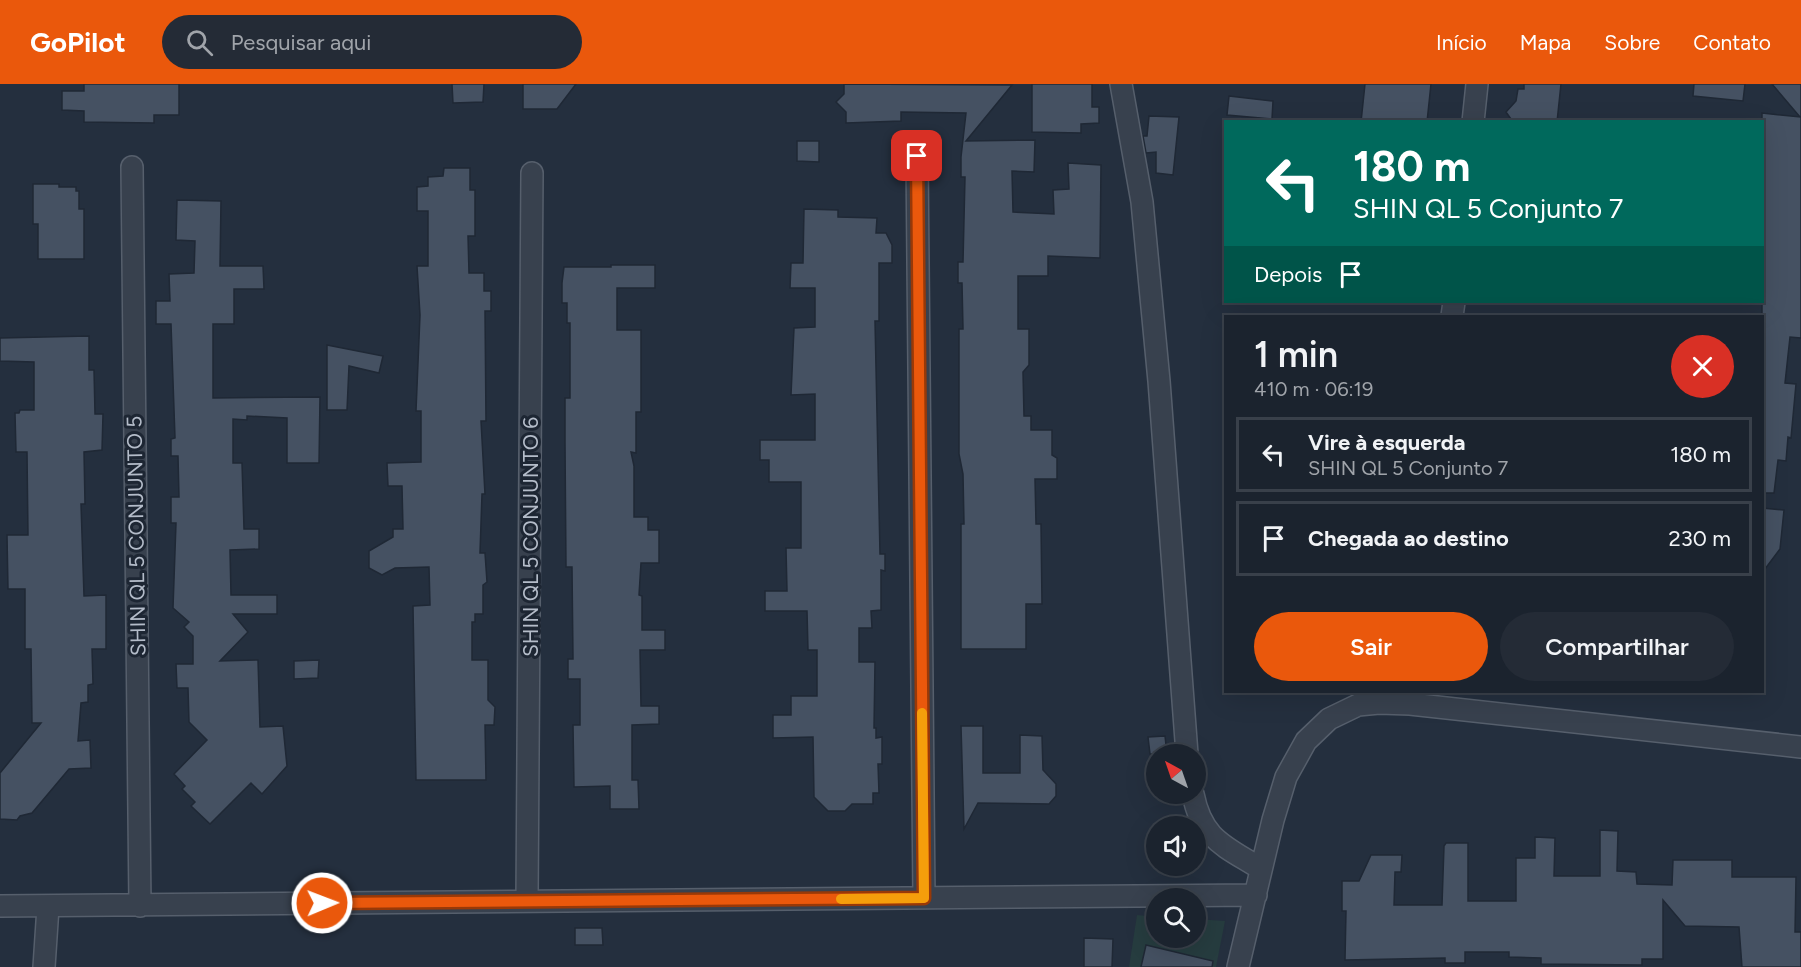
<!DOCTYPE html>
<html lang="pt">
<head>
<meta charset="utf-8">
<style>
	:root { --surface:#1b232e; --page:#242b36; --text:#f1f3f6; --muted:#a0a4aa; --line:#39404a; --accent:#ea580c }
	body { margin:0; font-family:Figtree,sans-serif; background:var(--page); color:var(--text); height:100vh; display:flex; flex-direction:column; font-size:22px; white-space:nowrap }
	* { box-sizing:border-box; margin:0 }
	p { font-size:20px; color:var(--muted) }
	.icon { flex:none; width:33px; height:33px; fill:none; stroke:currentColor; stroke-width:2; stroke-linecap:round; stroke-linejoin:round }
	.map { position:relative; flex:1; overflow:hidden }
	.panel { position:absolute; left:1224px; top:231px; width:540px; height:378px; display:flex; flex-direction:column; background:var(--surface); border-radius:0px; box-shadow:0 6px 24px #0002,0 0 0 2px var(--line) }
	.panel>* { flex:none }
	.guide { position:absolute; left:1224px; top:36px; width:540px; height:183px; border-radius:0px; box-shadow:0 6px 24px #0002,0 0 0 2px var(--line); background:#00695c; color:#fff; overflow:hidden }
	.needle { width:39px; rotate:320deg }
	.controls { position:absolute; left:1146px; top:660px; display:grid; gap:12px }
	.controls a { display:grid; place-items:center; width:60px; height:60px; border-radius:50%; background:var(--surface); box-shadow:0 6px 24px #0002,0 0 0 2px var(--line); font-size:30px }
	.pin { position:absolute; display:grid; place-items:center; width:51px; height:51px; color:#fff; margin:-26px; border-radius:12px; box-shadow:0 3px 9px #0006 }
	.me { position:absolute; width:66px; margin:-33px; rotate:89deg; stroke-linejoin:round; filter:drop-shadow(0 0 4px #0008) }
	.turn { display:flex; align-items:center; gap:21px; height:126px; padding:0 30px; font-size:27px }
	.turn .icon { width:78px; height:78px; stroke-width:2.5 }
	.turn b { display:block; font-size:42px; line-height:51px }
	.then { display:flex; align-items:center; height:57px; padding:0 30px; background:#0003; gap:12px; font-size:22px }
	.round { display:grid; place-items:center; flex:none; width:63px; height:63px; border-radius:32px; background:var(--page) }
	.head { display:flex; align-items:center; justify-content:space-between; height:102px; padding:0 30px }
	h1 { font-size:36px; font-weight:600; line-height:45px }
	.action { display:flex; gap:12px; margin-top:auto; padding:12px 30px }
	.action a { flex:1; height:69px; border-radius:36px; background:var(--accent); color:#fff; font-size:24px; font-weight:600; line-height:69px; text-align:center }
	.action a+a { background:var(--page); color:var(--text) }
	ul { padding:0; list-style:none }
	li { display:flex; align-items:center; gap:18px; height:75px; margin:0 12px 9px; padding:0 18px; border:3px solid var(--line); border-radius:0px }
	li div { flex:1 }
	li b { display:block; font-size:22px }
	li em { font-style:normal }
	header { display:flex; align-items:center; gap:36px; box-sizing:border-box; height:84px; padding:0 30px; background:var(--accent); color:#fff }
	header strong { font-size:28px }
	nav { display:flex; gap:33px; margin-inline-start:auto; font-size:21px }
	.search { width:420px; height:54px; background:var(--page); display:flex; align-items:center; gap:15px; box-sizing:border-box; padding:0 21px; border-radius:33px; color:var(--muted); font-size:22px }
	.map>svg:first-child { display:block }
	.green { fill:#263c3f }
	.building { fill:#455162; stroke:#1f2835; stroke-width:1.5 }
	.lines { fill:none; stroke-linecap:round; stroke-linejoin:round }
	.minor-casing { stroke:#565f6c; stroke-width:24 }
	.minor { stroke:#38414e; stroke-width:21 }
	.route-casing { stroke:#983908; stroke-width:15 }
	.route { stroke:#ea580c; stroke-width:10 }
	.slow { stroke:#f59e0b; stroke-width:10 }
	.labels { text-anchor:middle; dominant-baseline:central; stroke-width:6; stroke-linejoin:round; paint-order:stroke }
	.street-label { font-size:21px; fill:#b4bcc9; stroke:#1d2633 }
</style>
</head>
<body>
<header>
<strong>GoPilot</strong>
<div class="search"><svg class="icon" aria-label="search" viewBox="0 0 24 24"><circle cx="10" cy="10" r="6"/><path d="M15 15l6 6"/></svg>Pesquisar aqui</div>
<nav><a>Início</a><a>Mapa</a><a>Sobre</a><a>Contato</a></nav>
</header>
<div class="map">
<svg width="1801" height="883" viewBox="0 0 1801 883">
	<rect width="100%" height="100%" fill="#242f3e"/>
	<path class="green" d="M 1137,831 L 1156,833 L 1156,854 L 1196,854 L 1196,835 L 1225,837 L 1216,883 L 1129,883 Z"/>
	<path class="building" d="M 84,0 L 179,0 L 179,31 L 154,31 L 154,39 L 84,38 L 84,27 L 62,26 L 62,7 L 84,7 Z
		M 452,0 L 484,0 L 483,18 L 453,19 Z
		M 523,0 L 576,0 L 557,25 L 523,25 Z
		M 844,0 L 1012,1 L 966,57 L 1035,56 L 1034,88 L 1012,87 L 1013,128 L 1054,130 L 1053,106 L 1069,105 L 1068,79 L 1101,81 L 1100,174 L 1048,172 L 1048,192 L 1018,192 L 1018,245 L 1029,245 L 1029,281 L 1023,288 L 1024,332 L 1031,332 L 1031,346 L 1052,346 L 1052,371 L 1057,374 L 1057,395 L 1035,395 L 1036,440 L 1041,440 L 1042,520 L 1026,520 L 1026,565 L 961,565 L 961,440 L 964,440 L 963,390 L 959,370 L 959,245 L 963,245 L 962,199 L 958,199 L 958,178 L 963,178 L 965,93 L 961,93 L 961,73 L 966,29 L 901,28 L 901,37 L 846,39 L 846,28 L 836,18 L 844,10 Z
		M 1032,0 L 1092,0 L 1092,23 L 1099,23 L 1099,39 L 1081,40 L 1081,49 L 1032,48 Z
		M 1365,0 L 1431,0 L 1427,38 L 1361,38 Z
		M 1524,0 L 1561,0 L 1557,38 L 1513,38 L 1506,28 L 1516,17 L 1518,5 L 1524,5 Z
		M 1694,0 L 1745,0 L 1743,17 L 1693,12 Z
		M 1772,0 L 1801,0 L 1801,254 L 1790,253 L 1785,299 L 1796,300 L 1791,354 L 1788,353 L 1786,377 L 1778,376 L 1774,409 L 1762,409 L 1762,29 L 1800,33 Z
		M 1229,12 L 1273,17 L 1272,35 L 1227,31 Z
		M 1149,32 L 1179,33 L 1173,91 L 1156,89 L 1156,68 L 1146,69 L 1143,52 L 1147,52 Z
		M 797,57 L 819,57 L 819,78 L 797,77 Z
		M 444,84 L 470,84 L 470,106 L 475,106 L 475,152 L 468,152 L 469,189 L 484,189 L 484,207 L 491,207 L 491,227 L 485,227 L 486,337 L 481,337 L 485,410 L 482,410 L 480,469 L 485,469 L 487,498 L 483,501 L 483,530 L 475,530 L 475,538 L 472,538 L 472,576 L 488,576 L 488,616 L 495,623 L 494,641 L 485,641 L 486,696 L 416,696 L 413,522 L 430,521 L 429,483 L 395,484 L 382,491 L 369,484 L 369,467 L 393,453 L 393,445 L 403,445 L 402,402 L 388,402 L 387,379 L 421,378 L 421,327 L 416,327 L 420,231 L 417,182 L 428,182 L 428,127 L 417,127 L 417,103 L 428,102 L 428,93 L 443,92 Z
		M 33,100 L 59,100 L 59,103 L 76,103 L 76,107 L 79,107 L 79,125 L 84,125 L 84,175 L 38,175 L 38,140 L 33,140 Z
		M 177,116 L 221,117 L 220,182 L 263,182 L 264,205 L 234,205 L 234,240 L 213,240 L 213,314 L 320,313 L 319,379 L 287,379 L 287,334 L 247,332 L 247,336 L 233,335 L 233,379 L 242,379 L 244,445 L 259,445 L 259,465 L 230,466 L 231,511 L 277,511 L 277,530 L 233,530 L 248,548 L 220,577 L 258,576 L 260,643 L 283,642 L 287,682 L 262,710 L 251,699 L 210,740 L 191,722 L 195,718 L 182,705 L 185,702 L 174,690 L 207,656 L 189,638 L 188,604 L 177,604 L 176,580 L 193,580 L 193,552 L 184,543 L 189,538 L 173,524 L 176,439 L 171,439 L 171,413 L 179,413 L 178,372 L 171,372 L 171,355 L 175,354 L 171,240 L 156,240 L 156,217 L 170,217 L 169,190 L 194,189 L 195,157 L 176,156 Z
		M 804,125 L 838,126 L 838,133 L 877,134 L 876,149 L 886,149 L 892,161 L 892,179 L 879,179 L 879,237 L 875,237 L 880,470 L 885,470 L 885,487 L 881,486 L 881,526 L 871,527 L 872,544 L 859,544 L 859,578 L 875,578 L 874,644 L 876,644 L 876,654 L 882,653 L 882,680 L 878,680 L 879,709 L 873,709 L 873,720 L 852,720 L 845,727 L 828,727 L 814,713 L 813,653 L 773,654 L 773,631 L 791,631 L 791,612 L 817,612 L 817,566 L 808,566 L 807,527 L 765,527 L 765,507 L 787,507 L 786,464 L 801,464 L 801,398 L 769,398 L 769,376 L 760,376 L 760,356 L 815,356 L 815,310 L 791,311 L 794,244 L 815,243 L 815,204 L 790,204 L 791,179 L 803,179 Z
		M 611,181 L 655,181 L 655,204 L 617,204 L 617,246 L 641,246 L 641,328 L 636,328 L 636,369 L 631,368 L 634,382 L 634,433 L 648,433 L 648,446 L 659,446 L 659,479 L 641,479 L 639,511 L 642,512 L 642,546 L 665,546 L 665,566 L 640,566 L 641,622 L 659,622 L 659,640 L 632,641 L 632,696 L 638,696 L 639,725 L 610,725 L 610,702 L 574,703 L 573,641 L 580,641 L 580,595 L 568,595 L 568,575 L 573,575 L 572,483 L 566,483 L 565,359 L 565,314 L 570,314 L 570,239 L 567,239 L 567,219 L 562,219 L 562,199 L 564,183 L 611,183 Z
		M 89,252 L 89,286 L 94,286 L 95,330 L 103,330 L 102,366 L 84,368 L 85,420 L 81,420 L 84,512 L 106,511 L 106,565 L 92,565 L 93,600 L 88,601 L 88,618 L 81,619 L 78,657 L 90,656 L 91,684 L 69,685 L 32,729 L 20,732 L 17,736 L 0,735 L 0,689 L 41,639 L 32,639 L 31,565 L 25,565 L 25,505 L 8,505 L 7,451 L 28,451 L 27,368 L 16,368 L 15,329 L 19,329 L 20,326 L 34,326 L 34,278 L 0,277 L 0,254 Z
		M 327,261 L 383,272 L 379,289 L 349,282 L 347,326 L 327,326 Z
		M 1762,424 L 1784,426 L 1780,465 L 1762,489 Z
		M 319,576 L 318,594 L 294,595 L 294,577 Z
		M 961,642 L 983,642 L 983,689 L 1020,689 L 1020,651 L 1042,652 L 1043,686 L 1056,700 L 1056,712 L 1049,720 L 978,719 L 964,745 Z
		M 1165,652 L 1167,670 L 1150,670 L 1148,653 Z
		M 1600,746 L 1618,747 L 1617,787 L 1636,788 L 1637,800 L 1672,801 L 1673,776 L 1732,776 L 1732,793 L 1796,793 L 1795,848 L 1801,848 L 1801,883 L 1742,883 L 1739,843 L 1685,842 L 1663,816 L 1663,875 L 1642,875 L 1642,881 L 1541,880 L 1541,874 L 1509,873 L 1509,868 L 1465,868 L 1465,879 L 1445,879 L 1445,874 L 1345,876 L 1346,827 L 1342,827 L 1342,797 L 1359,797 L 1371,771 L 1402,771 L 1401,788 L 1395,788 L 1394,821 L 1442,821 L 1444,762 L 1446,759 L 1468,759 L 1468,817 L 1516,817 L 1516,774 L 1535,774 L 1535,753 L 1555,754 L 1554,792 L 1600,792 Z
		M 575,844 L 602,844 L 603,861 L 575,861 Z
		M 1084,854 L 1113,855 L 1112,883 L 1084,883 Z
		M 1146,861 L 1213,877 L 1212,883 L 1141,883 Z"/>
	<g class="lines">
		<defs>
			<path id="minor" d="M 1121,0 L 1142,118 L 1159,297 L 1187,670
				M 1473,38 L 1477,0
				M 917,72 L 924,814
				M 132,83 L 140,822
				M 1452,232 L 1454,218
				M 1193,710 C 1202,756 1225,762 1261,785
				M 527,817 L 532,89
				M 0,822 L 1256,811
				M 44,883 L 48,823
				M 1238,883 L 1273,736 L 1286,693 L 1306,657 L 1329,635 L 1358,621 L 1379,619 L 1410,620 L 1801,663"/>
		</defs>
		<use href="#minor" class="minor-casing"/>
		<use href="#minor" class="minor"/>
	</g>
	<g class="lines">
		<defs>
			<path id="route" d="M 322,819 L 924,814 L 917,72"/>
		</defs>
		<use href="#route" class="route-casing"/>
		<use href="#route" class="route"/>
		<path class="slow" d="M 841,815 L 924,814 L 922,629"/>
	</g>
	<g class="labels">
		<g class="street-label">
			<text transform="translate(136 452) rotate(-91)">SHIN QL 5 CONJUNTO 5</text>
			<text transform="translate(530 453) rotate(-90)">SHIN QL 5 CONJUNTO 6</text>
		</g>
	</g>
</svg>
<div class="controls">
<a><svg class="needle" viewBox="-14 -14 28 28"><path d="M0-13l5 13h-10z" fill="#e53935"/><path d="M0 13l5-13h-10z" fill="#a0a4aa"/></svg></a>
<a><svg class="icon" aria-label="sound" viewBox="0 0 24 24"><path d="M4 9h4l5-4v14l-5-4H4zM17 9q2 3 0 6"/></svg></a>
<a><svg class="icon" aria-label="search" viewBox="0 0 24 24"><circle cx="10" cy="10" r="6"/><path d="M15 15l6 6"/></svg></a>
</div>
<div class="pin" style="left:917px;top:72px;background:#d93025"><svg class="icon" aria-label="arrive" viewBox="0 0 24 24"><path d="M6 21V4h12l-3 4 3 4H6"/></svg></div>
<svg class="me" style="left:322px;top:819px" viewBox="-20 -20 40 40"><circle r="17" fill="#ea580c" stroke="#fff" stroke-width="3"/><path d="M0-11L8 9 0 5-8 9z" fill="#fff"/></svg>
<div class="guide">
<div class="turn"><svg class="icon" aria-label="left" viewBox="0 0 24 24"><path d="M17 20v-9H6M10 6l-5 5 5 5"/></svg><div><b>180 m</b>SHIN QL 5 Conjunto 7</div></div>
<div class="then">Depois<svg class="icon" aria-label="arrive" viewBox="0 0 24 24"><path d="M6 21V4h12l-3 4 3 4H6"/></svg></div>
</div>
<section class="panel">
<div class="head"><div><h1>1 min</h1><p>410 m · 06:19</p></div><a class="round" style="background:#d93025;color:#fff"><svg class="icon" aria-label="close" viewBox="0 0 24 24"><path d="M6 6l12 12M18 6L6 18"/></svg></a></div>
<ul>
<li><svg class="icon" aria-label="left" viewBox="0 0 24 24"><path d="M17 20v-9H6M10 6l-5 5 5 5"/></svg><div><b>Vire à esquerda</b><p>SHIN QL 5 Conjunto 7</p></div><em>180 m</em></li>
<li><svg class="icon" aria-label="arrive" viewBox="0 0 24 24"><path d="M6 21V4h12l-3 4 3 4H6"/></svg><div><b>Chegada ao destino</b></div><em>230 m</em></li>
</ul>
<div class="action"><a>Sair</a><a>Compartilhar</a></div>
</section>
</div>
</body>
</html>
